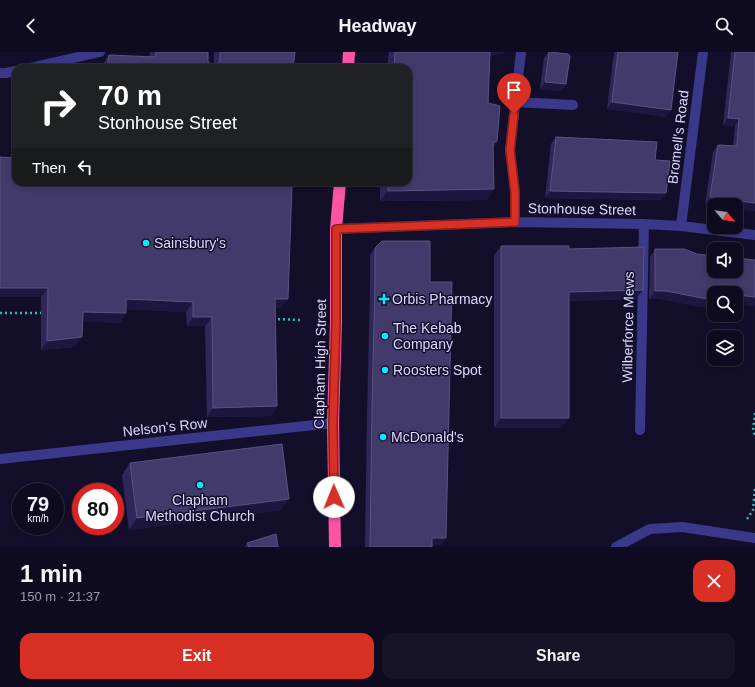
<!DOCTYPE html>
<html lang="en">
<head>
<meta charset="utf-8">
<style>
	:root { --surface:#0e0b20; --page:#171429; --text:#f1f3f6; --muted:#9b9ba5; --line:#2e2b3e; --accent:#d93025 }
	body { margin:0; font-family:Arial,sans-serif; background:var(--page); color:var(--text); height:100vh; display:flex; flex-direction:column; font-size:15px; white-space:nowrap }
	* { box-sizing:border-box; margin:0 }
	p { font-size:13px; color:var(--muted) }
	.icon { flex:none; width:22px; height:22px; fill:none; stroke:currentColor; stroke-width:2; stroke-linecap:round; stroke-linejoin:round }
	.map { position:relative; height:495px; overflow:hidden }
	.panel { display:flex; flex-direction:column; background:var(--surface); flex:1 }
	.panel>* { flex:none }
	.banner { position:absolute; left:12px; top:12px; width:400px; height:122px; border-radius:12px; box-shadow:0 2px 6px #0003,0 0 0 1px var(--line); background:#202124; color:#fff; overflow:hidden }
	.needle { width:26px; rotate:118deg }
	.fabs { position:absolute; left:707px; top:146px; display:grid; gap:8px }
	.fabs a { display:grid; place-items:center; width:36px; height:36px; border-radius:8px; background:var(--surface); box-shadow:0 2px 6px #0003,0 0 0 1px var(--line); font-size:20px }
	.speed { position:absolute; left:12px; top:431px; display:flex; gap:8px; font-size:20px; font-weight:700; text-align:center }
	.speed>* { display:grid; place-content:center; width:52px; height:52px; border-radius:50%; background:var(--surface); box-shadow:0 2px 6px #0003,0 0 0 1px var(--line); line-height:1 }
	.speed small { font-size:10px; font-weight:400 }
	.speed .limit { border:6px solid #d22; background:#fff; color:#111 }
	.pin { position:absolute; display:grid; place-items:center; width:34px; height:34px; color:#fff; margin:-41px -17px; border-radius:50% 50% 50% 0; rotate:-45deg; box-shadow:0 0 4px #0007 }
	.pin .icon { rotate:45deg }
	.me { position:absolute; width:44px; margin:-22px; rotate:359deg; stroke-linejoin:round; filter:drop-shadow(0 0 3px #0008) }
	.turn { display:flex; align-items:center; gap:14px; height:84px; padding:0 20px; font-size:18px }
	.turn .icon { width:52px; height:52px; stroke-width:2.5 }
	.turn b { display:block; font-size:28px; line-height:34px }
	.then { display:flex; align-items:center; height:38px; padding:0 20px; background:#0003; gap:8px; font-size:15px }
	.round { display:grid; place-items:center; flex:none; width:42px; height:42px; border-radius:12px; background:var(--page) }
	.headline { display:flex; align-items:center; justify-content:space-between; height:68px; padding:0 20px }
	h1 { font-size:24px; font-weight:600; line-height:30px }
	.action { display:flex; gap:8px; margin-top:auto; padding:8px 20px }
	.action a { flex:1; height:46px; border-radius:12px; background:var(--accent); color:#fff; font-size:16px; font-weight:600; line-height:46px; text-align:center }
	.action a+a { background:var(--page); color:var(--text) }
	header { display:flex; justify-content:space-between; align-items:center; height:52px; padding:0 20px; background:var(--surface); font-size:18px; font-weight:600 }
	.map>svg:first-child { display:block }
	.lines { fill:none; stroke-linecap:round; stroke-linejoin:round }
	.path { stroke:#2ac1b5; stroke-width:2.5; stroke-dasharray:2 3; stroke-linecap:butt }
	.minor { stroke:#3a388b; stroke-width:10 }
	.highway { stroke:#ff53a8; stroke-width:12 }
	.wall { fill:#302759 }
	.shaded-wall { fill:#1d163e }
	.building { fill:#423a6a; stroke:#5a5382 }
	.route-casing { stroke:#8d1f18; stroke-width:10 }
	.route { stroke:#d93025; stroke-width:7 }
	.poi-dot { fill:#04eaff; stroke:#130f2a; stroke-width:1.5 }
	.labels { text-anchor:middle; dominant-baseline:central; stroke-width:3; stroke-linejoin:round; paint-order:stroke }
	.street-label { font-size:14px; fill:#dcd8ff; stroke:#130f2a }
	.poi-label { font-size:14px; fill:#dcd8ff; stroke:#130f2a; text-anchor:start }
</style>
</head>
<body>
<header><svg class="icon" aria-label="back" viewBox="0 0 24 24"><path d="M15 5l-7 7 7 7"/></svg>Headway<svg class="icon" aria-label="search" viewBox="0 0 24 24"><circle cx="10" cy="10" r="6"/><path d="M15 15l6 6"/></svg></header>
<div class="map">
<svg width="755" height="495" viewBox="0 0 755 495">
	<rect width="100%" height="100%" fill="#130f2a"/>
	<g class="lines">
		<path class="path" d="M 0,261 L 41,261
			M 273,267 L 301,268
			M 755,361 L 753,378 L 755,384
			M 747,467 L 753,458 L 755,435"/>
		<path class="minor" d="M 30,16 L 100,0
			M 0,21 L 6,21 L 16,19
			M 515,50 L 573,53
			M 515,170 L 515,140 L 510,98 L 521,0
			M 681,174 L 703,0
			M 336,177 L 515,170 L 644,172 L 681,174 L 755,183
			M 640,378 L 644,172
			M 0,407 L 333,371
			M 616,495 L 650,477 L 682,475 L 755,486"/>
		<path class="highway" d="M 348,16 L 349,0
			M 335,495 L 333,371 L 336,270 L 336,177 L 340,130"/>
	</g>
	<path class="wall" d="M 150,0 L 208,0 L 208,9 L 210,12 L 214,12 L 214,0 L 295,0 L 293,16 L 102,16 L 103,12 L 109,3 L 149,5 Z
		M 389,0 L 505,0 L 503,2 L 490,3 L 488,51 L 497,89 L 494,94 L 487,148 L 380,149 L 380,130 L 408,130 L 408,16 L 387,16 Z
		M 549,0 L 566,32 L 561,39 L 540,37 L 544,6 Z
		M 614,0 L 678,0 L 666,65 L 607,57 Z
		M 731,0 L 755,0 L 755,159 L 705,152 L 713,100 L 718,93 L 733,94 L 735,74 L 723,73 Z
		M 16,45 L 16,130 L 281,256 L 275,256 L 277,354 L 271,364 L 207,365 L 205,274 L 187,274 L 186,260 L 126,257 L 126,261 L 120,271 L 82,269 L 75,295 L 41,298 L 41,245 L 0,245 L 0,105 L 12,106 L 14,48 Z
		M 556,85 L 655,108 L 666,141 L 661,148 L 545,146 L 551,92 Z
		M 501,194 L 569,197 L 636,247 L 569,249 L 562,376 L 494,376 L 494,203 Z
		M 375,196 L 430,230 L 446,486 L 441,493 L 432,493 L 432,495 L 365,495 L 367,362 L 370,237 L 370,203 Z
		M 655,197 L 697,202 L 755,254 L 736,252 L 736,241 L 712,249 L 707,256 L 660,247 L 649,247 L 650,205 Z
		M 130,411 L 281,458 L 129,478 L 122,423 Z
		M 247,491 L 278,495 L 245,495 Z"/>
	<path class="shaded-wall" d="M 485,0 L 505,0 L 503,2 L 483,4 Z
		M 240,12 L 237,16 L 200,16 L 200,15 Z
		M 545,30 L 566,32 L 561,39 L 540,37 Z
		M 612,50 L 671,58 L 666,65 L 607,57 Z
		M 728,66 L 739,67 L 735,74 L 723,73 Z
		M 494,137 L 487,148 L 380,149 L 388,139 Z
		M 550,139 L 666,141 L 661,148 L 545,146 Z
		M 710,145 L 755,151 L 755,159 L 736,156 L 736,153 L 715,153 L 705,152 Z
		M 0,236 L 48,236 L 41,245 L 0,245 Z
		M 643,238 L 636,247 L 562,249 L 569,240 Z
		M 655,239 L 666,239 L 714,241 L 714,249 L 712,249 L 707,256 L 660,247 L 649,247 Z
		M 736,243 L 755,245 L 755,254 L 736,252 Z
		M 126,247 L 193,250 L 186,260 L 120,257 Z
		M 275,247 L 288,247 L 281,256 L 268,256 Z
		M 83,260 L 126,261 L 120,271 L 76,269 Z
		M 193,265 L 212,265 L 205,274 L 187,274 Z
		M 82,285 L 75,295 L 41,298 L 47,289 Z
		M 277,354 L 271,364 L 207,365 L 213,356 Z
		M 501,366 L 569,366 L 562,376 L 494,376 Z
		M 289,447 L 281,458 L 129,478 L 137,466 Z
		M 432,486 L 446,486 L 441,493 L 427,494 Z"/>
	<path class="building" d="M 156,0 L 208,0 L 208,9 L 210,12 L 216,13 L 219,11 L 220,7 L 220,0 L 295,0 L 293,16 L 239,16 L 240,12 L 200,15 L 200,16 L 107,16 L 109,3 L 155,5 Z
		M 395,0 L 490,0 L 488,51 L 500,54 L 497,89 L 493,90 L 494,137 L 388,139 L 388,130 L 408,130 L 408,16 L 394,16 Z
		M 549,0 L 568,2 L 570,4 L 566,32 L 545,30 Z
		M 618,0 L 678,0 L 671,58 L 612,50 Z
		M 735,0 L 755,0 L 755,151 L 710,145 L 718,93 L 737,94 L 739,67 L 728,66 Z
		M 556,85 L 657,90 L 655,108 L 670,109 L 666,141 L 550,139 Z
		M 0,105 L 16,106 L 16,130 L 263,130 L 263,132 L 292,132 L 288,247 L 275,247 L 277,354 L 213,356 L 212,265 L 193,265 L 193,250 L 126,247 L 126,261 L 83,260 L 82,285 L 47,289 L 48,236 L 0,236 Z
		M 382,189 L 430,189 L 430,230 L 452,230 L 446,486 L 432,486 L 432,495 L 370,495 L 372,354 L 375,230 L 375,196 Z
		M 501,194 L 569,194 L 569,197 L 644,195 L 643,238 L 569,240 L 569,366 L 501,366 Z
		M 655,197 L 684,197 L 697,202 L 714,204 L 714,219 L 736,219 L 736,206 L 755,208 L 755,245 L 736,243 L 736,241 L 713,241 L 712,248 L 666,239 L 655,239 Z
		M 282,392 L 289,447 L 137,466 L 130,411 Z
		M 276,482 L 278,495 L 249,495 L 247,491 Z"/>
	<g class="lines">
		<defs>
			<path id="route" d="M 334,445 L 333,371 L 336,270 L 336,177 L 515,170 L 515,140 L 510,98 L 514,62"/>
		</defs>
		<use href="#route" class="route-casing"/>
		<use href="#route" class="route"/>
	</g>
	<g class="poi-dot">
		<circle cx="146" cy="191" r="4"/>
		<path d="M382 241h4v4h4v4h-4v4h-4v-4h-4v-4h4z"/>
		<circle cx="385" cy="284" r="4"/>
		<circle cx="385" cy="318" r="4"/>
		<circle cx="383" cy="385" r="4"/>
		<circle cx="200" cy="433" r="4"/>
	</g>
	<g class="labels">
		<g class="street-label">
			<text transform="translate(678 85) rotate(-83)">Bromell's Road</text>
			<text transform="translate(582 157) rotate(1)">Stonhouse Street</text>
			<text transform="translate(628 275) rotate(-89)">Wilberforce Mews</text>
			<text transform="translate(320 312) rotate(-89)">Clapham High Street</text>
			<text transform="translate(165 375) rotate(-6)">Nelson's Row</text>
		</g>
		<g class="poi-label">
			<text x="154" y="191">Sainsbury's</text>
			<text x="392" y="247">Orbis Pharmacy</text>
			<text x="393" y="276">The Kebab<tspan x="393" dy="16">Company</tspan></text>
			<text x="393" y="318">Roosters Spot</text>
			<text x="391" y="385">McDonald's</text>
			<text x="200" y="448" text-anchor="middle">Clapham<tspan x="200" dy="16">Methodist Church</tspan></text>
		</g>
	</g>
</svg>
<div class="fabs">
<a><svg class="needle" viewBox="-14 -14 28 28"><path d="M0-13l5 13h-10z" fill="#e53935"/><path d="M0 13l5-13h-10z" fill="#9b9ba5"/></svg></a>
<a><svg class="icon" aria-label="sound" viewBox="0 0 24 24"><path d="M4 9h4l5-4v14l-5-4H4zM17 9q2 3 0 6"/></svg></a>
<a><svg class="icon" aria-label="search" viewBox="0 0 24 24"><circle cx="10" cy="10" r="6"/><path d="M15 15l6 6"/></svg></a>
<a><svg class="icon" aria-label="layers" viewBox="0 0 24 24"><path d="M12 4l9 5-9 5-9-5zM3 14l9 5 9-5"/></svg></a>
</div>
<div class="speed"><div>79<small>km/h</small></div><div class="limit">80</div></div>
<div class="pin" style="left:514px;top:62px;background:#d93025"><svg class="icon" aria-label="arrive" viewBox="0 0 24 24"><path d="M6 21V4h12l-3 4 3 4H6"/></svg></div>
<svg class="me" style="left:334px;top:445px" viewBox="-20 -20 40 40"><circle r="19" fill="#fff"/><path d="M0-13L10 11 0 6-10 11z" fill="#d93025"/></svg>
<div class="banner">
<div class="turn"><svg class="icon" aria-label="right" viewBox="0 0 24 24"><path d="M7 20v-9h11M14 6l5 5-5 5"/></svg><div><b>70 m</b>Stonhouse Street</div></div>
<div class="then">Then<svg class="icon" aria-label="left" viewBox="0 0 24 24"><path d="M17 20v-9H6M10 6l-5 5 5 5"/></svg></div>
</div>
</div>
<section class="panel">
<div class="headline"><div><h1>1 min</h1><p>150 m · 21:37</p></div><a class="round" style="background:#d93025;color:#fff"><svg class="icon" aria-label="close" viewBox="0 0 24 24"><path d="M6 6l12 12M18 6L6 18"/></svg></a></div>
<div class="action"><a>Exit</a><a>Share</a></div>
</section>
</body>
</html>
